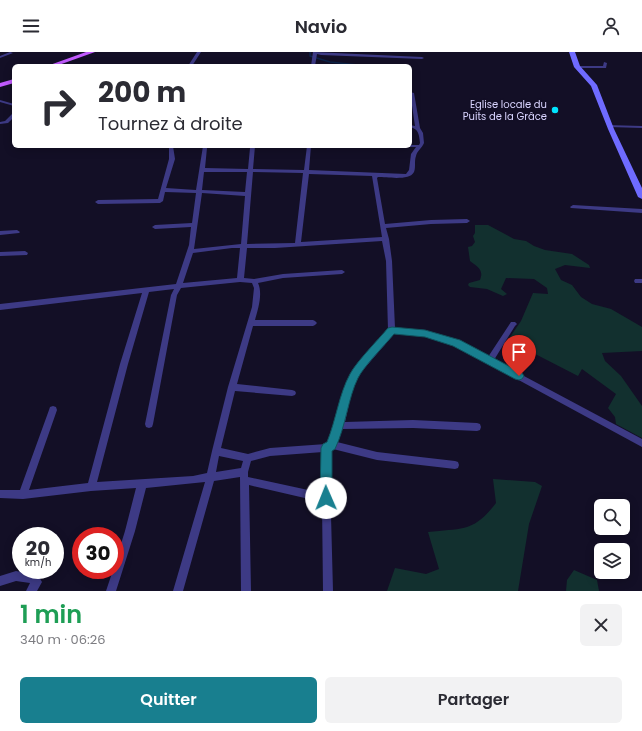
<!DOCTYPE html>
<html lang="fr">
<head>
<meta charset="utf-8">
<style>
	:root { --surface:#fff; --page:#f2f2f3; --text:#2b2b33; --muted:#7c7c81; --accent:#187f8f }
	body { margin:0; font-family:Poppins,sans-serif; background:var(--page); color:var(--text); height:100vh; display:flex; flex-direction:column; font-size:15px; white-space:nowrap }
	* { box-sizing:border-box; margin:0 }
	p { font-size:13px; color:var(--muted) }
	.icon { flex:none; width:22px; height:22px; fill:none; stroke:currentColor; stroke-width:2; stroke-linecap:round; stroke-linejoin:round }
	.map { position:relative; height:539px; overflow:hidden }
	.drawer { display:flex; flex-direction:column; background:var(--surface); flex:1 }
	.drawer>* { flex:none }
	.top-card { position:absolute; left:12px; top:12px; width:400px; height:84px; border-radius:6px; box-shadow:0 2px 10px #0003; background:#fff; color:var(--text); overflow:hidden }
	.controls { position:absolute; left:594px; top:447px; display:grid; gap:8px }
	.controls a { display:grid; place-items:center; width:36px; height:36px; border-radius:6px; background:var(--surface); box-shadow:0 2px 10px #0003; font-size:20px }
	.speed { position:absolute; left:12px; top:475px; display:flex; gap:8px; font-size:20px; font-weight:700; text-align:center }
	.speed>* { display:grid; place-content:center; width:52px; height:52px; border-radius:50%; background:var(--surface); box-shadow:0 2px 10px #0003; line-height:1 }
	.speed small { font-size:10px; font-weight:400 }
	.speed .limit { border:6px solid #d22; background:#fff; color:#111 }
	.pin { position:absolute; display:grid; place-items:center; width:34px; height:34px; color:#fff; margin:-41px -17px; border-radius:50% 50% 50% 0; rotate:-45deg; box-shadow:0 0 4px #0007 }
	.pin .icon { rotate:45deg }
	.me { position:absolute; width:44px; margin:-22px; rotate:359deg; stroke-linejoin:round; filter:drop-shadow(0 0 3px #0008) }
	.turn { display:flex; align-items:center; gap:14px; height:84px; padding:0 20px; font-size:18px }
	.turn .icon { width:52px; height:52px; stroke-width:2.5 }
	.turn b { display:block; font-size:28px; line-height:34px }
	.round { display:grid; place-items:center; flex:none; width:42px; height:42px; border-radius:6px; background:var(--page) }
	.summary { display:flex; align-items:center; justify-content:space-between; height:68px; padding:0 20px }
	h1 { font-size:24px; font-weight:600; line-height:30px; color:#1e9e55 }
	.primary-button { display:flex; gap:8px; margin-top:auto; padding:8px 20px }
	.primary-button a { flex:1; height:46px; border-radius:6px; background:var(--accent); color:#fff; font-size:16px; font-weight:600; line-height:46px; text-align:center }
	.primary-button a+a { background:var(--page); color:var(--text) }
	header { display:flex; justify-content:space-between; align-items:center; height:52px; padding:0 20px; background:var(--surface); font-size:18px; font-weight:600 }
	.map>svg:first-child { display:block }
	.green { fill:#12302f }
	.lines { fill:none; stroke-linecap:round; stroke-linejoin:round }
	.stream { stroke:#0c2248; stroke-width:1.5 }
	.street { fill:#3d3a85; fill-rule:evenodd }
	.secondary { fill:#6f6bff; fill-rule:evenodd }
	.primary { fill:#c25bff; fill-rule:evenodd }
	.route { fill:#187f8f; stroke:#10535d }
	.poi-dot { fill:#00e5ff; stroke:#130f26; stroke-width:1.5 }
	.labels { text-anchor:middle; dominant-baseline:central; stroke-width:3.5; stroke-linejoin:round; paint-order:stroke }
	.far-poi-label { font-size:10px; fill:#d9d4ff; stroke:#130f26; text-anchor:end }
</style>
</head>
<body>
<header><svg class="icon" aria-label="menu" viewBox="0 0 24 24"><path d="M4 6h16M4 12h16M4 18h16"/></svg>Navio<svg class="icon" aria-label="person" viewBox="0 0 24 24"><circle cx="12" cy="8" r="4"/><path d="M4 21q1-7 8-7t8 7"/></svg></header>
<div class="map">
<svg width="642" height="539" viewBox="0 0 642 539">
	<rect width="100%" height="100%" fill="#130f26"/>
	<path class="green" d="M 475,173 L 488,173 L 514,187 L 526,189 L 534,194 L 545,198 L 572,202 L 589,213 L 590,216 L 565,213 L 555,217 L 561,228 L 572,233 L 581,245 L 592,252 L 611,257 L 642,275 L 642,299 L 602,301 L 605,309 L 621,324 L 642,354 L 642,386 L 616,372 L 615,365 L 608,356 L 616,342 L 582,317 L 578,324 L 508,288 L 521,269 L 533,241 L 548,242 L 547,236 L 534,227 L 506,226 L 501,237 L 507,242 L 503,244 L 487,237 L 470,235 L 468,233 L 469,231 L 480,228 C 484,218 478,215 470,209 L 468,195 L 472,194 L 475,190 L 473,184 L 475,181 Z
		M 493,427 L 535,430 L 542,434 L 529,472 L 518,539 L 387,539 L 395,516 L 426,522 L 439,517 L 428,480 C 462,476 473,481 496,451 Z
		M 574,518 L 597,528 L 599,539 L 566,539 L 567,528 Z"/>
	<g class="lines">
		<path class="stream" d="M 310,0 L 310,4 L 330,10 L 367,14"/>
		<path class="street" d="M 10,0 L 13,1 L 0,6 L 0,4 Z
			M 197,0 L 201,0 L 192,14 L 188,14 Z
			M 313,0 L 422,5 L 424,6 L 422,7 L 321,3 L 317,2 L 315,14 L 311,14 Z
			M 604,10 L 607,11 L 606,16 L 577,16 L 575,15 L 577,14 L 603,14 Z
			M 410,40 L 414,41 L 420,76 L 423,81 L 424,91 C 422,96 417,99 416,104 C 414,109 416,115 414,120 C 410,129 387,125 378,125 L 377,126 L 385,172 L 431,168 L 467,167 L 470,169 L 467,171 L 431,172 L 386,176 L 389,187 L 392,209 L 395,276 L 425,278 L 459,289 L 488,305 L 511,270 L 515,270 L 517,272 L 515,274 L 494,308 L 642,387 L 642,395 L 454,293 L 425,284 L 394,282 L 357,325 L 351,343 L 345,370 L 413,368 L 477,371 L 480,372 L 481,375 L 480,378 L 477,379 L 413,376 L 342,377 L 337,390 L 377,400 L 455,409 L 458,410 L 459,413 L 458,416 L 455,417 L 377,408 L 333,397 L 331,398 L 330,425 L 333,539 L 323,539 L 322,450 L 249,433 L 251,539 L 241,539 L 240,425 L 214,429 L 183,539 L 173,539 L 205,430 L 146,436 L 135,479 L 116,539 L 106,539 L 113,518 L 115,518 L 115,511 L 125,479 L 136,436 L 91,439 L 23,447 L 0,446 L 0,438 L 20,438 L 49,358 L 50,355 L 53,354 L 56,355 L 57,358 L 29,438 L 88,431 L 120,312 L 142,241 L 0,258 L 0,252 L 176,232 L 189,193 L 191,175 L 155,177 L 152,175 L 155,173 L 192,171 L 196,141 L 165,140 L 163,149 L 160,151 L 98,152 L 95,150 L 98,148 L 158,147 L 169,107 L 169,94 L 173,94 L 175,107 L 166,136 L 196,138 L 203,94 L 255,94 L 253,117 L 304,118 L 307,94 L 311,94 L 309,118 L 406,122 L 409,118 L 411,102 L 416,95 L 410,95 L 408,94 L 410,94 L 410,93 L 419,93 L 420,91 C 419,83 419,77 410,75 L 410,73 L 415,74 ZM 207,96 L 250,96 L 248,117 L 205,116 ZM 204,120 L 247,120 L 245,140 L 202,138 ZM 253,120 L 303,121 L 295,191 L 247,192 ZM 309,122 L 372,124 L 382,185 L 301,190 ZM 202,141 L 245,144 L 241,192 L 194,197 ZM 382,189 L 386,209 L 388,278 L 351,321 L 343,343 L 336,373 L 329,390 L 326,392 L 270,396 L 248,402 L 221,396 L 235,339 L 292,344 L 295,343 L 296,341 L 295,339 L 292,338 L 237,332 L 253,274 L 313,274 L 315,273 L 317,271 L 315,269 L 313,268 L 255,268 C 258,257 263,242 258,231 L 283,226 L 342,222 L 345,220 L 342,218 L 283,222 L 254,227 L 244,226 L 247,196 L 275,196 ZM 232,196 L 240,196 L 237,226 L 183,231 L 193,201 ZM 240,230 L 252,231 L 254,236 L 252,255 L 228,335 L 212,399 L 207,421 L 193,424 L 97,430 L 128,312 L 149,240 L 174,237 L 171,243 L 145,372 L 146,375 L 149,376 L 152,375 L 153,372 L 177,243 L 181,236 ZM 323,400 L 322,441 L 248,425 L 248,420 L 251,409 L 270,404 ZM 219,404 L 243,409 L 241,416 L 216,420 Z
			M 0,48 L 14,52 L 14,54 L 0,50 Z
			M 12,62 L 14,62 L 14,65 L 8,71 L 0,72 L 0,70 L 5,69 Z
			M 607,73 L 642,74 L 642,76 L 609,75 L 607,74 Z
			M 573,153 L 642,157 L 642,161 L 571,156 L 570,155 Z
			M 17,178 L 20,180 L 19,181 L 0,183 L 0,179 Z
			M 25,199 L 28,201 L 27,203 L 0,204 L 0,200 Z
			M 635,227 L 642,227 L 642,231 L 635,231 L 634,229 Z
			M 16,519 L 38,523 L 42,530 L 37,539 L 26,539 L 30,531 L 16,529 L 0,534 L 0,524 Z"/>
		<path class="secondary" d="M 569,0 L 575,0 L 580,14 L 597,33 L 614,77 L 642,136 L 642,147 L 638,145 L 608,77 L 591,34 L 574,15 Z"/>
		<path class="primary" d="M 86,0 L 95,0 L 56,14 L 47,14 Z
			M 14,27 L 14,31 L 0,35 L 0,31 Z"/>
	</g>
	<path class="route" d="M 392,275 L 425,278 L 460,288 L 522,321 L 524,324 L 522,327 L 519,328 L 515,327 L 453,294 L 425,285 L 394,282 C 384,294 364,314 358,326 C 348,346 346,374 335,397 L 332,399 L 332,446 L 330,450 L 326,451 L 322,450 L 320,446 L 321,396 L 323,392 L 327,390 C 336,368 339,342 350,322 C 357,309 378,288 388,276 Z"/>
	<circle class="poi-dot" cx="555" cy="58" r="4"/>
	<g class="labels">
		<g class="far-poi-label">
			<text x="547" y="52">Eglise locale du<tspan x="547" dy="12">Puits de la Grâce</tspan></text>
		</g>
	</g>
</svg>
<div class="controls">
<a><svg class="icon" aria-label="search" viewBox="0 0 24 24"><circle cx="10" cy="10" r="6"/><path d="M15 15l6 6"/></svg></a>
<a><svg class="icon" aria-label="layers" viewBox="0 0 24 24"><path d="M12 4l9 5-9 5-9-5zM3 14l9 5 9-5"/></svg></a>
</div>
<div class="speed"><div>20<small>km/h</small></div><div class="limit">30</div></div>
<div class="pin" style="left:519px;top:324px;background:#d93025"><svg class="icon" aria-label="arrive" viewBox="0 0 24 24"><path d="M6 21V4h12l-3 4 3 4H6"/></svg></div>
<svg class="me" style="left:326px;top:446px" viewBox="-20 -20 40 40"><circle r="19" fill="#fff"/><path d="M0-13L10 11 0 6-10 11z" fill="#187f8f"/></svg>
<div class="top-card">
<div class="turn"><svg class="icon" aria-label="right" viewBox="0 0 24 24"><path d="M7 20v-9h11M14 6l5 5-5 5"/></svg><div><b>200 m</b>Tournez à droite</div></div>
</div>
</div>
<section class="drawer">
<div class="summary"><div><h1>1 min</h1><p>340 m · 06:26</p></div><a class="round"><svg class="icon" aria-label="close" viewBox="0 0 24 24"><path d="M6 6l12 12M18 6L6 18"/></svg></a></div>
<div class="primary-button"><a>Quitter</a><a>Partager</a></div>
</section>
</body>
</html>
